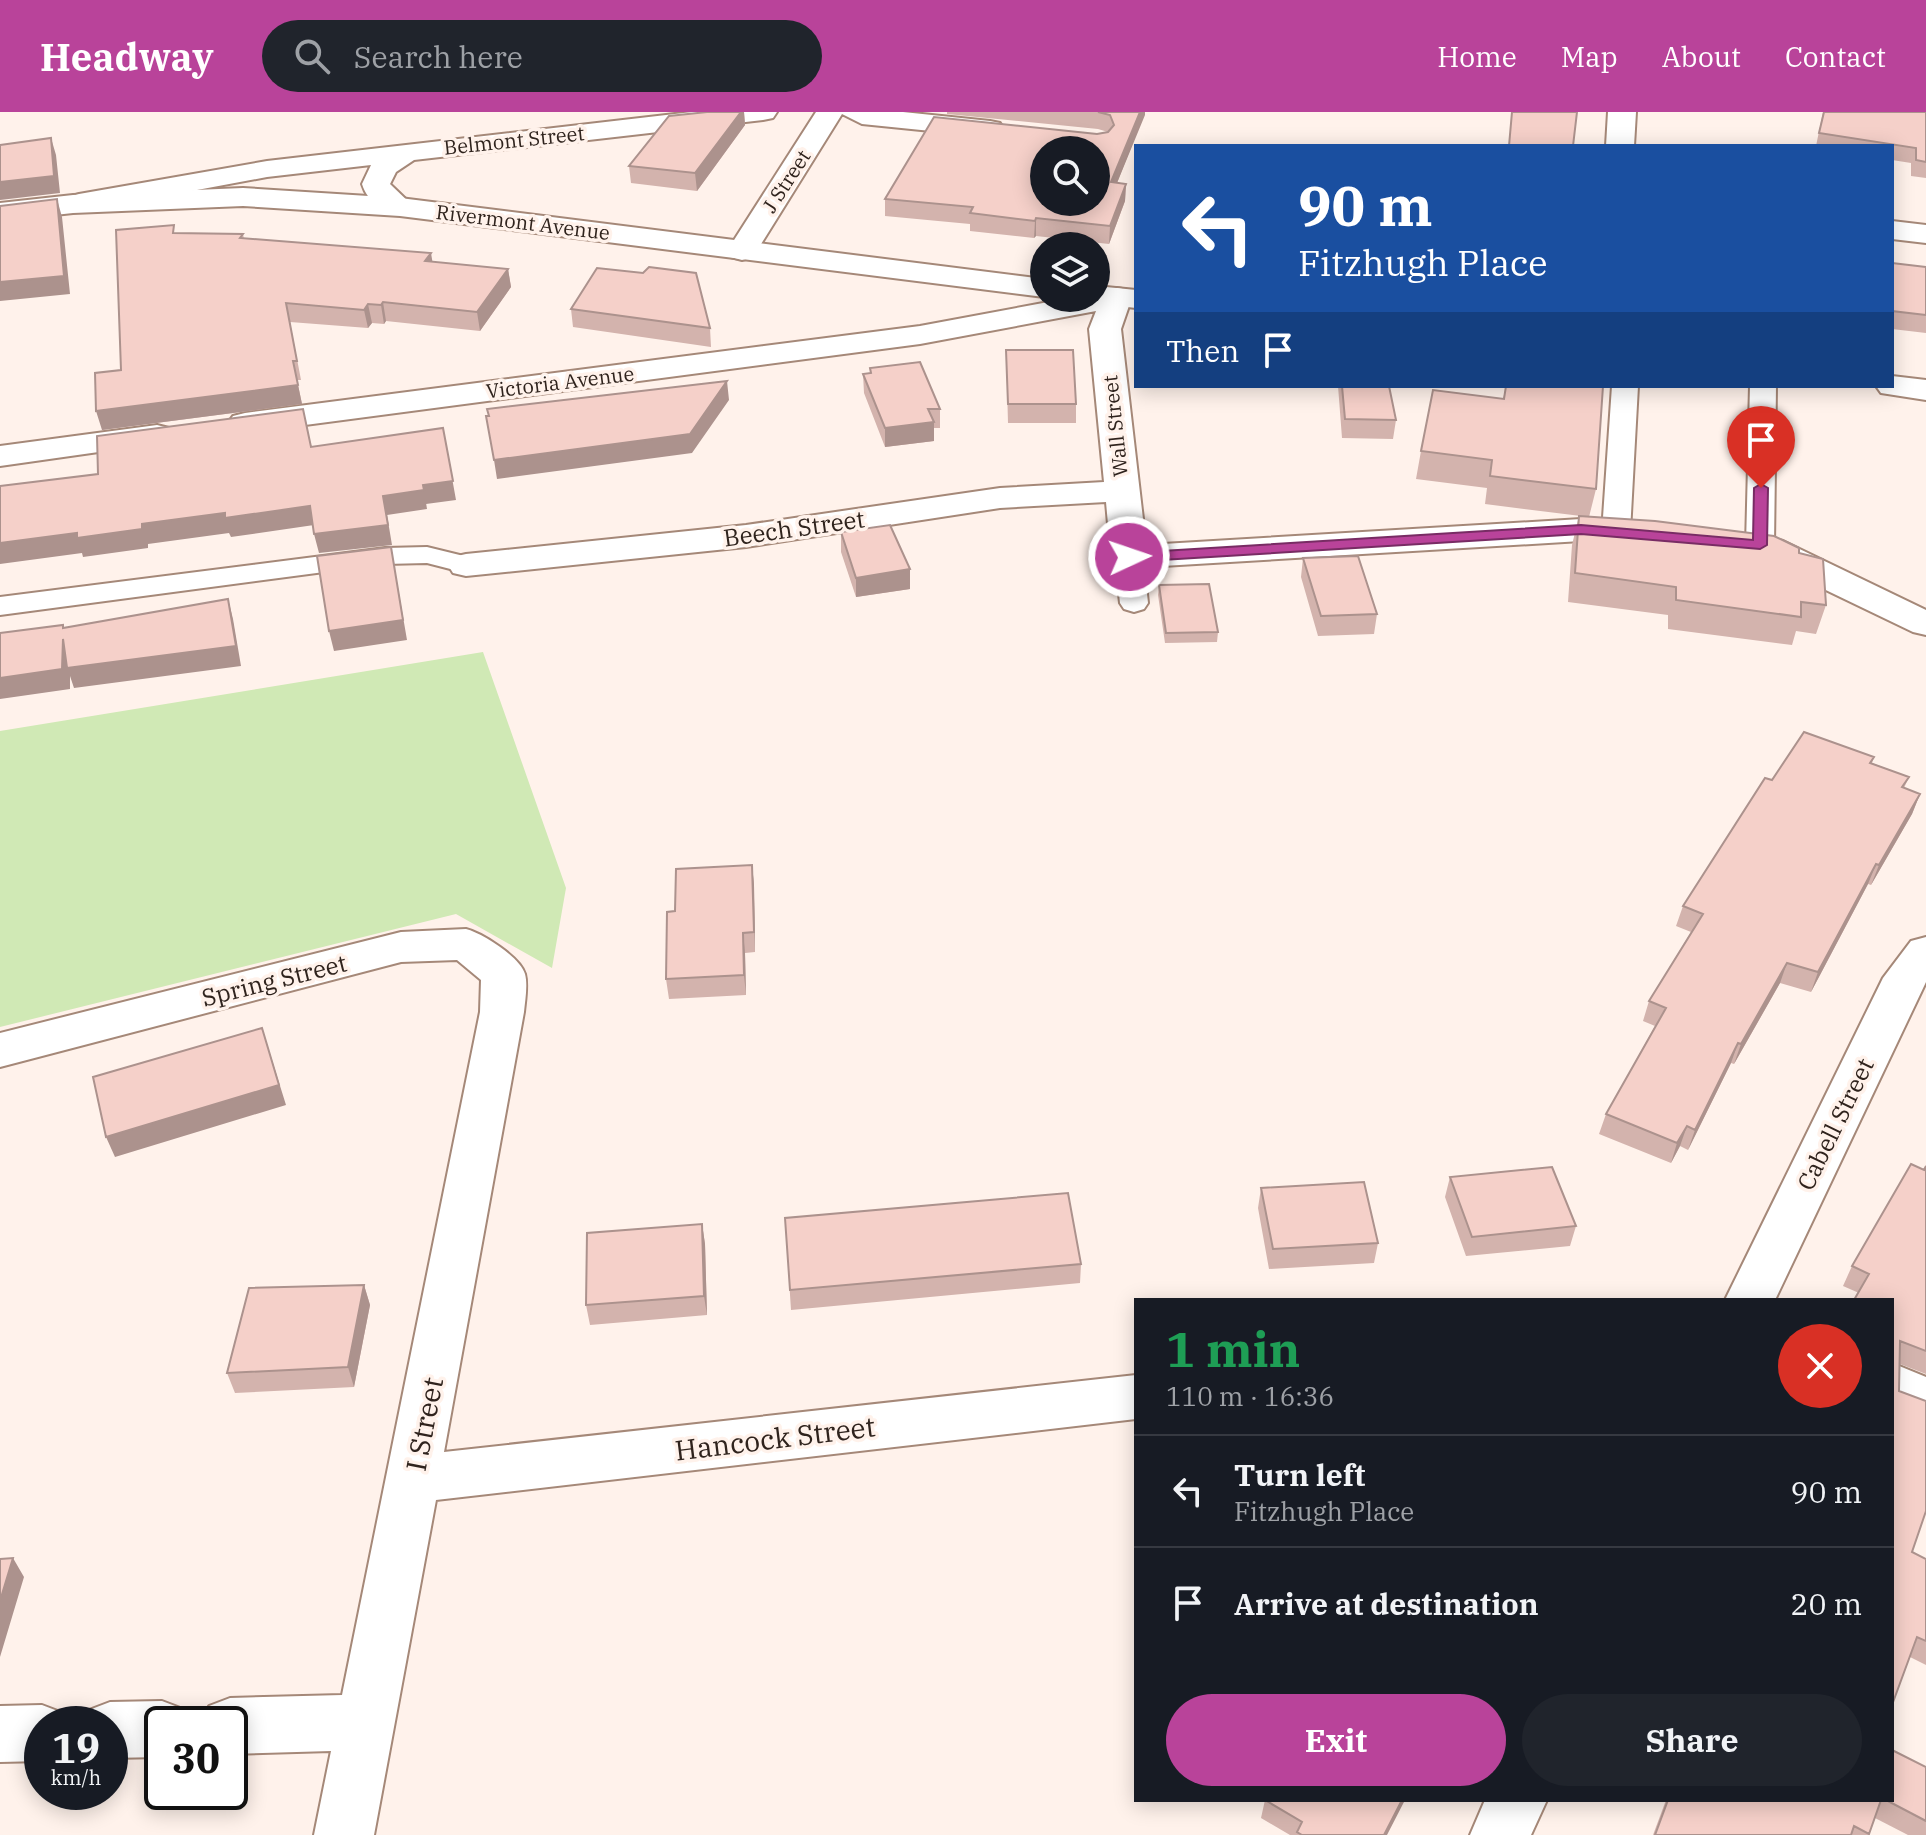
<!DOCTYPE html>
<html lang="en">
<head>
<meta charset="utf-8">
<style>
	:root { --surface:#171b24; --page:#20242c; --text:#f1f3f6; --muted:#9ea1a6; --line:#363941; --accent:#b9439a }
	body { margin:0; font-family:"IBM Plex Serif",serif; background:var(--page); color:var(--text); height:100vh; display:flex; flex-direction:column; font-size:30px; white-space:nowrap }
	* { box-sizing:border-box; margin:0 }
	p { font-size:26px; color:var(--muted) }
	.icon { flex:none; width:44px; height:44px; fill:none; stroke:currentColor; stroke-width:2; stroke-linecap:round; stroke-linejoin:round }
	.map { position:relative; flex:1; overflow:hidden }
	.drawer { position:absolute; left:1134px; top:1186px; width:760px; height:504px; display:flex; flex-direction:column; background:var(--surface); border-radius:0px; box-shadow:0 4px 20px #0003 }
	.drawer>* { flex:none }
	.banner { position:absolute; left:1134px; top:32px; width:760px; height:244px; border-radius:0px; box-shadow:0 4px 20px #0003; background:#1a4fa0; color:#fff; overflow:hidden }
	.buttons { position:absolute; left:1030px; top:24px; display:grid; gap:16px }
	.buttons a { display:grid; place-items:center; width:80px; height:80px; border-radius:50%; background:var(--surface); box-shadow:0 4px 20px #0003; font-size:40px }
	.speed { position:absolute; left:24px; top:1594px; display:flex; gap:16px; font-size:40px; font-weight:700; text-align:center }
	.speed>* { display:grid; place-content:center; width:104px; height:104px; border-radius:50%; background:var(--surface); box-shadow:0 4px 20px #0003; line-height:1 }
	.speed small { font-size:20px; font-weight:400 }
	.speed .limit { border:4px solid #111; border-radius:12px; background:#fff; color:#111 }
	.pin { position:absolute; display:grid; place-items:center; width:68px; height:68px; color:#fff; margin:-82px -34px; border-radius:50% 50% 50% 0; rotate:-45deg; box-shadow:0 0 8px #0007 }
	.pin .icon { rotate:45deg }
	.me { position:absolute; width:88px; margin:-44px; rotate:87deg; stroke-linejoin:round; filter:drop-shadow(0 0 6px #0008) }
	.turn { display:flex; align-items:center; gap:28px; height:168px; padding:0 32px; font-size:36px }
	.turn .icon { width:104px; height:104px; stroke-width:2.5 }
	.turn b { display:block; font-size:56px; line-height:68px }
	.then { display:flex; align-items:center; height:76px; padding:0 32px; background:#0003; gap:16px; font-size:30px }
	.round { display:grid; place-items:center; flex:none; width:84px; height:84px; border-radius:42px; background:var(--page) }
	.overview { display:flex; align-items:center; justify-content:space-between; height:136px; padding:0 32px }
	h1 { font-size:48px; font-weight:700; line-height:60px; color:#1e9e55 }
	.button { display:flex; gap:16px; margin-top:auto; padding:16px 32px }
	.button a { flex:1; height:92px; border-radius:48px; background:var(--accent); color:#fff; font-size:32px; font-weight:700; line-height:92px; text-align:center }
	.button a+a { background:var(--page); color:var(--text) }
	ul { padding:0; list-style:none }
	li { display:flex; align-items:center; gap:24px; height:112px; padding:0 32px; border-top:2px solid var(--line) }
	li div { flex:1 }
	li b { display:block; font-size:30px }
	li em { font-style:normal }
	header { display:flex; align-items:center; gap:48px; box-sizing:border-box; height:112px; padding:0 40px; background:var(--accent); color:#fff }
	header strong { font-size:38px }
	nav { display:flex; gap:44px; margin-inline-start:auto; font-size:28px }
	.search { width:560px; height:72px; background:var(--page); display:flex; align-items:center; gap:20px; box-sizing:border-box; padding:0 28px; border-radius:44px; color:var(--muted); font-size:30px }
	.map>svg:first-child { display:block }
	.green { fill:#d0e9b5 }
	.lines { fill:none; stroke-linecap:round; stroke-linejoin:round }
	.lane-casing { stroke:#a58878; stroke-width:4 }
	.street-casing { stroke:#a58878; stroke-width:4 }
	.secondary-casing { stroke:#a58878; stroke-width:4 }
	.lane { fill:#fff; fill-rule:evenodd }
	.street { fill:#fff; fill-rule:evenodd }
	.secondary { fill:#fff; fill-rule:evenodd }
	.wall { fill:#d3b3ad }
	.shaded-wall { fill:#ac928d }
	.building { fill:#f5d0c9; stroke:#ac928d; stroke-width:2; fill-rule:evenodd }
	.route { fill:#b9439a; stroke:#782c64; stroke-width:2 }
	.labels { text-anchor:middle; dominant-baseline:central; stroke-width:7; stroke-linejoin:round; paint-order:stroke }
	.far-street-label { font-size:20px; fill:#2f231d; stroke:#fff2eb }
	.street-label { font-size:24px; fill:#2f231d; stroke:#fff2eb }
	.near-street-label { font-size:28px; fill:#2f231d; stroke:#fff2eb }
</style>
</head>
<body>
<header>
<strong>Headway</strong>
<div class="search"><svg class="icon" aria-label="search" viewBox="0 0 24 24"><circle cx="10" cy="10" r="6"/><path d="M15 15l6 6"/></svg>Search here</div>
<nav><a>Home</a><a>Map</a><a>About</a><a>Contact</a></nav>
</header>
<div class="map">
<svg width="1926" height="1723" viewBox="0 0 1926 1723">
	<rect width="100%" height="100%" fill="#fff2eb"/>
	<path class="green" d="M 483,540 L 566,776 L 552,856 L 456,802 L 0,915 L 0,619 Z"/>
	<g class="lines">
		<defs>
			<path id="lane" d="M 1612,274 L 1638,274 L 1630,420 L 1626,426 L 1606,426 L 1602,420 Z
				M 1750,274 L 1776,274 L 1774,433 L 1770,439 L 1760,441 L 1750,439 L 1746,433 Z
				M 427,435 L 476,447 L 480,453 L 476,459 L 466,461 L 427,451 L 385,452 L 0,503 L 0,485 L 385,436 Z
				M 1129,437 L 1139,439 L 1143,445 L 1148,491 L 1144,497 L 1134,500 L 1124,497 L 1120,491 L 1115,445 L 1119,439 Z"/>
			<path id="street" d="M 692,0 L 777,0 L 773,6 L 763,8 L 414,48 L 396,60 L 390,72 L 414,95 L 410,101 C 390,106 368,92 362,72 L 371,53 L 267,65 L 79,100 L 69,97 L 65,91 L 69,85 L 79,82 L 267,49 Z
				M 816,0 L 903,0 L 990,9 L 1000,11 L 1004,17 L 1000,23 L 990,25 L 862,12 L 842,2 L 753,145 L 742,148 L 731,145 L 727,139 Z
				M 1608,0 L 1636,0 L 1634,34 L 1606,34 Z
				M 1892,109 L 1926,113 L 1926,131 L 1892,127 Z
				M 1117,176 L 1128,178 L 1132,185 L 1121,217 L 1146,433 L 1581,407 L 1647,414 L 1652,422 L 1647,430 L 1634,433 L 1581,429 L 1129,456 L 1116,453 L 1111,445 L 1106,390 L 1000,396 L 746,435 L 466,464 L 453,461 L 448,453 L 453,445 L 466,442 L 746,413 L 1000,376 L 1104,370 L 1089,217 L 1096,199 L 920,232 L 245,321 L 233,318 L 228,311 L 233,304 L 245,301 L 920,214 L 1070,186 L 1096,186 L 1096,180 Z
				M 157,313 L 169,316 L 174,323 L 169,330 L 0,354 L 0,334 Z
				M 1770,426 L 1783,429 L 1926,498 L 1926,523 L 1913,520 L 1757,445 L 1752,437 L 1757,429 Z
				M 466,817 C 482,821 520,845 525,862 C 528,873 525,889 524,900 L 444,1340 L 1136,1263 L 1136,1307 L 436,1388 L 374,1723 L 314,1723 L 331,1639 L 230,1642 L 230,1612 L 201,1612 L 209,1594 L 230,1586 L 342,1583 L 480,900 L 481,868 L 457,848 L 401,850 L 0,955 L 0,921 L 401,820 Z
				M 1926,825 L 1926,870 L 1775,1188 L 1725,1188 L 1883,866 L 1911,829 Z
				M 1892,1251 L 1926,1265 L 1926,1311 L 1892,1297 Z
				M 162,1589 L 183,1597 L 189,1612 L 162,1612 L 162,1645 L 110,1646 L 110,1612 L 83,1612 L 89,1598 L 110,1590 Z
				M 42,1593 L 63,1601 L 68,1612 L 42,1612 L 42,1649 L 0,1650 L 0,1594 Z
				M 1485,1688 L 1547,1688 L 1531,1723 L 1470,1723 Z"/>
			<path id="secondary" d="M 243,76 L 400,86 L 1044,167 L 1044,185 L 400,104 L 243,94 L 73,101 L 0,109 L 0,91 L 73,83 Z
				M 1096,174 L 1136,178 L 1136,196 L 1085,190 L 1083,186 L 1096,186 Z
				M 1892,264 L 1926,268 L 1926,288 L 1881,281 L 1876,274 L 1892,274 Z"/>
		</defs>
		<use href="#lane" class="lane-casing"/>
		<use href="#street" class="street-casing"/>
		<use href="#secondary" class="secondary-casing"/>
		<use href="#lane" class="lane"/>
		<use href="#street" class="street"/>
		<use href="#secondary" class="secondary"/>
	</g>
	<path class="wall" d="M 707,0 L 744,0 L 745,13 L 697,79 L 631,71 L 629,54 Z
		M 947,0 L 1145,0 L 1117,71 L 1126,72 L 1125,89 L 1109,132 L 1036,124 L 1034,126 L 970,119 L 970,112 L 885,104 L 885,87 L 1097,22 L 1108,20 L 1098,17 L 947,2 Z
		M 1823,0 L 1926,0 L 1926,66 L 1911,64 L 1911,51 L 1892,48 L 1892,34 L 1816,34 Z
		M 176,121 L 243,122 L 244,127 L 432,150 L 508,157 L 511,175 L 480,219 L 386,209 L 384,212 L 372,211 L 368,216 L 290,210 L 301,268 L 297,268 L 302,292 L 102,318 Z
		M 1892,151 L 1926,155 L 1926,221 L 1892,217 Z
		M 571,197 L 710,216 L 711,235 L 573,215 Z
		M 1006,238 L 1076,292 L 1076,311 L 1008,311 Z
		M 870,256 L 940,297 L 940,316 L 934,316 L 934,329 L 885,335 L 864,281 L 863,262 L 870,261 Z
		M 1338,274 L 1389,274 L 1396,308 L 1393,327 L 1342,326 Z
		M 1506,274 L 1603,274 L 1596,377 L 1589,405 L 1485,392 L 1487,376 L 1416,367 L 1421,339 L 1503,287 Z
		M 1579,404 L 1799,441 L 1826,493 L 1816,522 L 1796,519 L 1792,533 L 1668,517 L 1668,503 L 1568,490 L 1572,433 Z
		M 841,420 L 910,477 L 856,485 L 841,440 Z
		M 1303,446 L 1377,502 L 1374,522 L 1318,524 L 1301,465 Z
		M 1159,473 L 1218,520 L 1217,530 L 1165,531 L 1158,483 Z
		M 1874,645 L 1872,651 L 1909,665 L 1904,676 L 1920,682 L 1912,702 L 1871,773 L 1868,772 L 1811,880 L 1780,871 L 1734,952 L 1731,951 L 1688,1038 L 1680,1034 L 1671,1051 L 1599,1022 L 1606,1002 L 1655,914 L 1643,909 L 1649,889 L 1691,820 L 1676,814 L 1683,794 L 1772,668 Z
		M 752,753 L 754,773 L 755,840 L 745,841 L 746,883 L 669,887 L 666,867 L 675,799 Z
		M 1926,1054 L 1926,1262 L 1900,1252 L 1899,1279 L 1912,1440 L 1926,1447 L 1926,1553 L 1910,1545 L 1859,1181 L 1843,1174 L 1852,1154 Z
		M 1450,1065 L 1576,1114 L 1570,1134 L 1466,1144 L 1445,1085 Z
		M 1261,1076 L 1378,1131 L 1374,1151 L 1269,1157 L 1258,1096 Z
		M 785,1106 L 1081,1152 L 1080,1171 L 791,1198 Z
		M 702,1112 L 705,1132 L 707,1203 L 590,1213 L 586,1193 Z
		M 364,1173 L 370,1193 L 354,1275 L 235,1281 L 227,1261 Z
		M 1926,1655 L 1926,1723 L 1908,1723 L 1875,1706 L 1869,1723 L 1653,1723 L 1666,1688 L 1892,1688 Z
		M 1265,1688 L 1387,1723 L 1290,1723 L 1261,1706 Z"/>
	<path class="shaded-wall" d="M 741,0 L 744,0 L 745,13 L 697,79 L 695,61 Z
		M 1140,0 L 1145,0 L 1145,3 L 1110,88 L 1111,70 Z
		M 51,26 L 56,43 L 60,81 L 0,88 L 0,70 Z
		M 1126,72 L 1125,89 L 1109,132 L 1110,114 Z
		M 57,87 L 62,105 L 70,182 L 0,189 L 0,170 Z
		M 1036,106 L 1036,124 L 1034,126 L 1035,109 Z
		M 431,141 L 434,159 L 425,149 Z
		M 508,157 L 511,175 L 480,219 L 477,200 Z
		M 383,190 L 386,209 L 384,212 L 381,193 Z
		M 368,192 L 372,211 L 368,216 L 364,198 Z
		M 293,249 L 302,292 L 102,318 L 96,299 Z
		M 727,269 L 729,288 L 692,341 L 497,367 L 494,348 Z
		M 934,310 L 934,329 L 885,335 L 885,316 Z
		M 443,316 L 456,388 L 426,392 L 423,373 Z
		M 424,378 L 427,397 L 387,403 L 392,433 L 319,441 L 314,422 L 383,384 Z
		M 310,394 L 314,413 L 231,425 L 229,421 L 148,432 L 148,436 L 83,445 L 82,441 L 0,452 L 0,431 L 225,401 Z
		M 391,435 L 407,528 L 334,539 L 329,519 Z
		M 910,457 L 910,477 L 856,485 L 856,466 Z
		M 228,487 L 233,507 L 241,554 L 74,576 L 70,564 L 70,577 L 0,587 L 0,566 L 63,527 Z
		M 1920,682 L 1912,702 L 1871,773 L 1879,753 Z
		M 1876,752 L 1868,772 L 1811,880 L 1818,860 Z
		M 752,753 L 754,773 L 755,840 L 754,820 Z
		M 743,821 L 745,841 L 746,883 L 744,863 Z
		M 1787,851 L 1780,871 L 1734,952 L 1741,932 Z
		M 262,916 L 286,993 L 115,1045 L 106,1025 Z
		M 1738,931 L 1731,951 L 1688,1038 L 1695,1018 Z
		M 1687,1014 L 1680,1034 L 1671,1051 L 1677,1031 Z
		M 702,1112 L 705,1132 L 707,1203 L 704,1184 Z
		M 364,1173 L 370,1193 L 354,1275 L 348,1255 Z
		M 13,1446 L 24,1465 L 0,1545 L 0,1489 Z
		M 1402,1688 L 1405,1688 L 1387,1723 L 1384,1723 Z"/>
	<path class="building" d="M 707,0 L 741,0 L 695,61 L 629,54 L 669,4 Z
		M 1098,0 L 1140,0 L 1111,70 L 1126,72 L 1110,114 L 1036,106 L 1035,109 L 970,101 L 973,95 L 885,87 L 934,5 L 1097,22 L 1108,20 L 1114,13 L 1110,3 ZM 1044,38 L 1096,38 L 1096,90 L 1044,90 Z
		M 1512,0 L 1577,0 L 1573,34 L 1509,34 Z
		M 1824,0 L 1926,0 L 1926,50 L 1916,48 L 1916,36 L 1819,21 Z
		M 51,26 L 54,64 L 0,70 L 0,33 Z
		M 57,87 L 64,164 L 0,170 L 0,94 Z
		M 174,113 L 173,121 L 243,122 L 240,126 L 431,141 L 425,149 L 508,157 L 477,200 L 383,190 L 381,193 L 368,192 L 364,198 L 286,191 L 297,249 L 293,249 L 298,273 L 96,299 L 95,261 L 121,258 L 116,118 Z
		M 1892,151 L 1926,155 L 1926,203 L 1892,199 Z
		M 649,155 L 696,161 L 710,216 L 571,197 L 597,156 L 643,161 Z
		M 1006,238 L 1073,238 L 1076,292 L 1008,292 Z
		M 920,250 L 940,297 L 928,297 L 934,310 L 885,316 L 863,262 L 871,261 L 870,256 Z
		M 727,269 L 690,322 L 494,348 L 486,304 L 489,304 L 487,297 Z
		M 1342,274 L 1389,274 L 1396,308 L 1345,307 Z
		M 1506,274 L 1603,274 L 1596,377 L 1490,364 L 1492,348 L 1421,339 L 1433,278 L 1504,287 Z
		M 303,297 L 311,335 L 443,316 L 453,369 L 423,373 L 424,378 L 383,384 L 388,413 L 314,422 L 310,394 L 225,406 L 225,401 L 142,412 L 142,417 L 77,426 L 77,421 L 0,431 L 0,374 L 98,362 L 97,324 Z
		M 1579,404 L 1655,409 L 1774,424 L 1799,436 L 1799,441 L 1823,447 L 1826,493 L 1801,490 L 1801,505 L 1676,488 L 1676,475 L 1575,461 Z
		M 890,413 L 910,457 L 856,466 L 841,420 Z
		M 391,435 L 403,508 L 329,519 L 317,444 Z
		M 1358,444 L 1377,502 L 1321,504 L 1303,446 Z
		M 1209,472 L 1218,520 L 1166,521 L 1159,473 Z
		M 228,487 L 236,534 L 67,556 L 63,527 L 62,557 L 0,566 L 0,521 L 63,513 L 63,516 Z
		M 1804,620 L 1874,645 L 1870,651 L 1909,665 L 1902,675 L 1920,682 L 1879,753 L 1876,752 L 1818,860 L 1787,851 L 1741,932 L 1738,931 L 1695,1018 L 1687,1014 L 1677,1031 L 1606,1002 L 1666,896 L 1649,889 L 1703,802 L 1683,794 L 1765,666 L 1772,668 Z
		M 752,753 L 754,820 L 743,821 L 744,863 L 666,867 L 667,800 L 675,799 L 676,757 Z
		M 262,916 L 279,973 L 106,1025 L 93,965 Z
		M 1911,1052 L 1924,1058 L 1926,1054 L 1926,1239 L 1900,1229 L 1899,1279 L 1926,1289 L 1926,1399 L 1912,1440 L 1926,1447 L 1926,1529 L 1917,1525 L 1892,1593 L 1892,1188 L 1854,1188 L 1869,1162 L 1852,1154 Z
		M 1552,1055 L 1576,1114 L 1472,1125 L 1450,1065 Z
		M 1364,1070 L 1378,1131 L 1273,1137 L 1261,1076 Z
		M 1068,1081 L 1081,1152 L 790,1178 L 785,1106 Z
		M 702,1112 L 704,1184 L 586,1193 L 587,1121 Z
		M 364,1173 L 348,1255 L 227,1261 L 249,1176 Z
		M 13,1446 L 0,1489 L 0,1447 Z
		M 1892,1638 L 1926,1655 L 1926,1709 L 1886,1688 L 1892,1688 Z
		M 1265,1688 L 1402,1688 L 1384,1723 L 1302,1723 L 1297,1720 L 1302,1710 Z
		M 1668,1688 L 1881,1688 L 1869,1722 L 1854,1714 L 1851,1723 L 1655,1723 Z"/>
	<path class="route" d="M 1761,372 L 1768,376 L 1767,433 L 1760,437 L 1581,422 L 1129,450 L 1122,445 L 1129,441 L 1581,413 L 1753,428 L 1754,376 Z"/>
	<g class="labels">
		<g class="far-street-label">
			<text transform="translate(514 28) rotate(-6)">Belmont Street</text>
			<text transform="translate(786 69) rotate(-57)">J Street</text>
			<text transform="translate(523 110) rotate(7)">Rivermont Avenue</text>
			<text transform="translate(560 270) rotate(-7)">Victoria Avenue</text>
			<text transform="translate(1115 314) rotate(-96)">Wall Street</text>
		</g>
		<g class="street-label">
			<text transform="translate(794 416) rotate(-8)">Beech Street</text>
			<text transform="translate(274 868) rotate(-14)">Spring Street</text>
			<text transform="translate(1835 1012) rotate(-64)">Cabell Street</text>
		</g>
		<g class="near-street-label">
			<text transform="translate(424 1312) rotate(-79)">I Street</text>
			<text transform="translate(775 1326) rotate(-7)">Hancock Street</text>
		</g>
	</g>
</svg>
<div class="buttons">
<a><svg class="icon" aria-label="search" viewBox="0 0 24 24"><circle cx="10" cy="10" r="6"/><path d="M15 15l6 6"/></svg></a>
<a><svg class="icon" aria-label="layers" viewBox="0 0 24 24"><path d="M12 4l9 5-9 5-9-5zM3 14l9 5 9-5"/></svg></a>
</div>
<div class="speed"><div>19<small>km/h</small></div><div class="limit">30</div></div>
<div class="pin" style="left:1761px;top:376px;background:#d93025"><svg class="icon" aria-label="arrive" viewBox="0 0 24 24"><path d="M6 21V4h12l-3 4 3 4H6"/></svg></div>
<svg class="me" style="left:1129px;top:445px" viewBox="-20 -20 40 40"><circle r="17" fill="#b9439a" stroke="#fff" stroke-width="3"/><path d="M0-11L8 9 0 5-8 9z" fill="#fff"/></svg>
<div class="banner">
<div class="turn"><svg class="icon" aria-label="left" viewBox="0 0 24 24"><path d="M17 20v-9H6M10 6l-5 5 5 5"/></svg><div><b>90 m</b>Fitzhugh Place</div></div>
<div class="then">Then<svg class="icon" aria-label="arrive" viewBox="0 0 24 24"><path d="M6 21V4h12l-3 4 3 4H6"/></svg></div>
</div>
<section class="drawer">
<div class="overview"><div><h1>1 min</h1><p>110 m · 16:36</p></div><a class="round" style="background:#d93025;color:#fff"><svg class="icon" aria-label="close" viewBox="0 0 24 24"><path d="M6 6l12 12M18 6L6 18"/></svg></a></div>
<ul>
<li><svg class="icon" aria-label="left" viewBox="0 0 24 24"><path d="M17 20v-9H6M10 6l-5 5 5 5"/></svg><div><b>Turn left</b><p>Fitzhugh Place</p></div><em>90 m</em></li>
<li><svg class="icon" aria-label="arrive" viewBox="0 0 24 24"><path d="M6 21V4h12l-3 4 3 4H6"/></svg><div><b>Arrive at destination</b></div><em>20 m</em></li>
</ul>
<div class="button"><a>Exit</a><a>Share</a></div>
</section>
</div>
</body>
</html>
